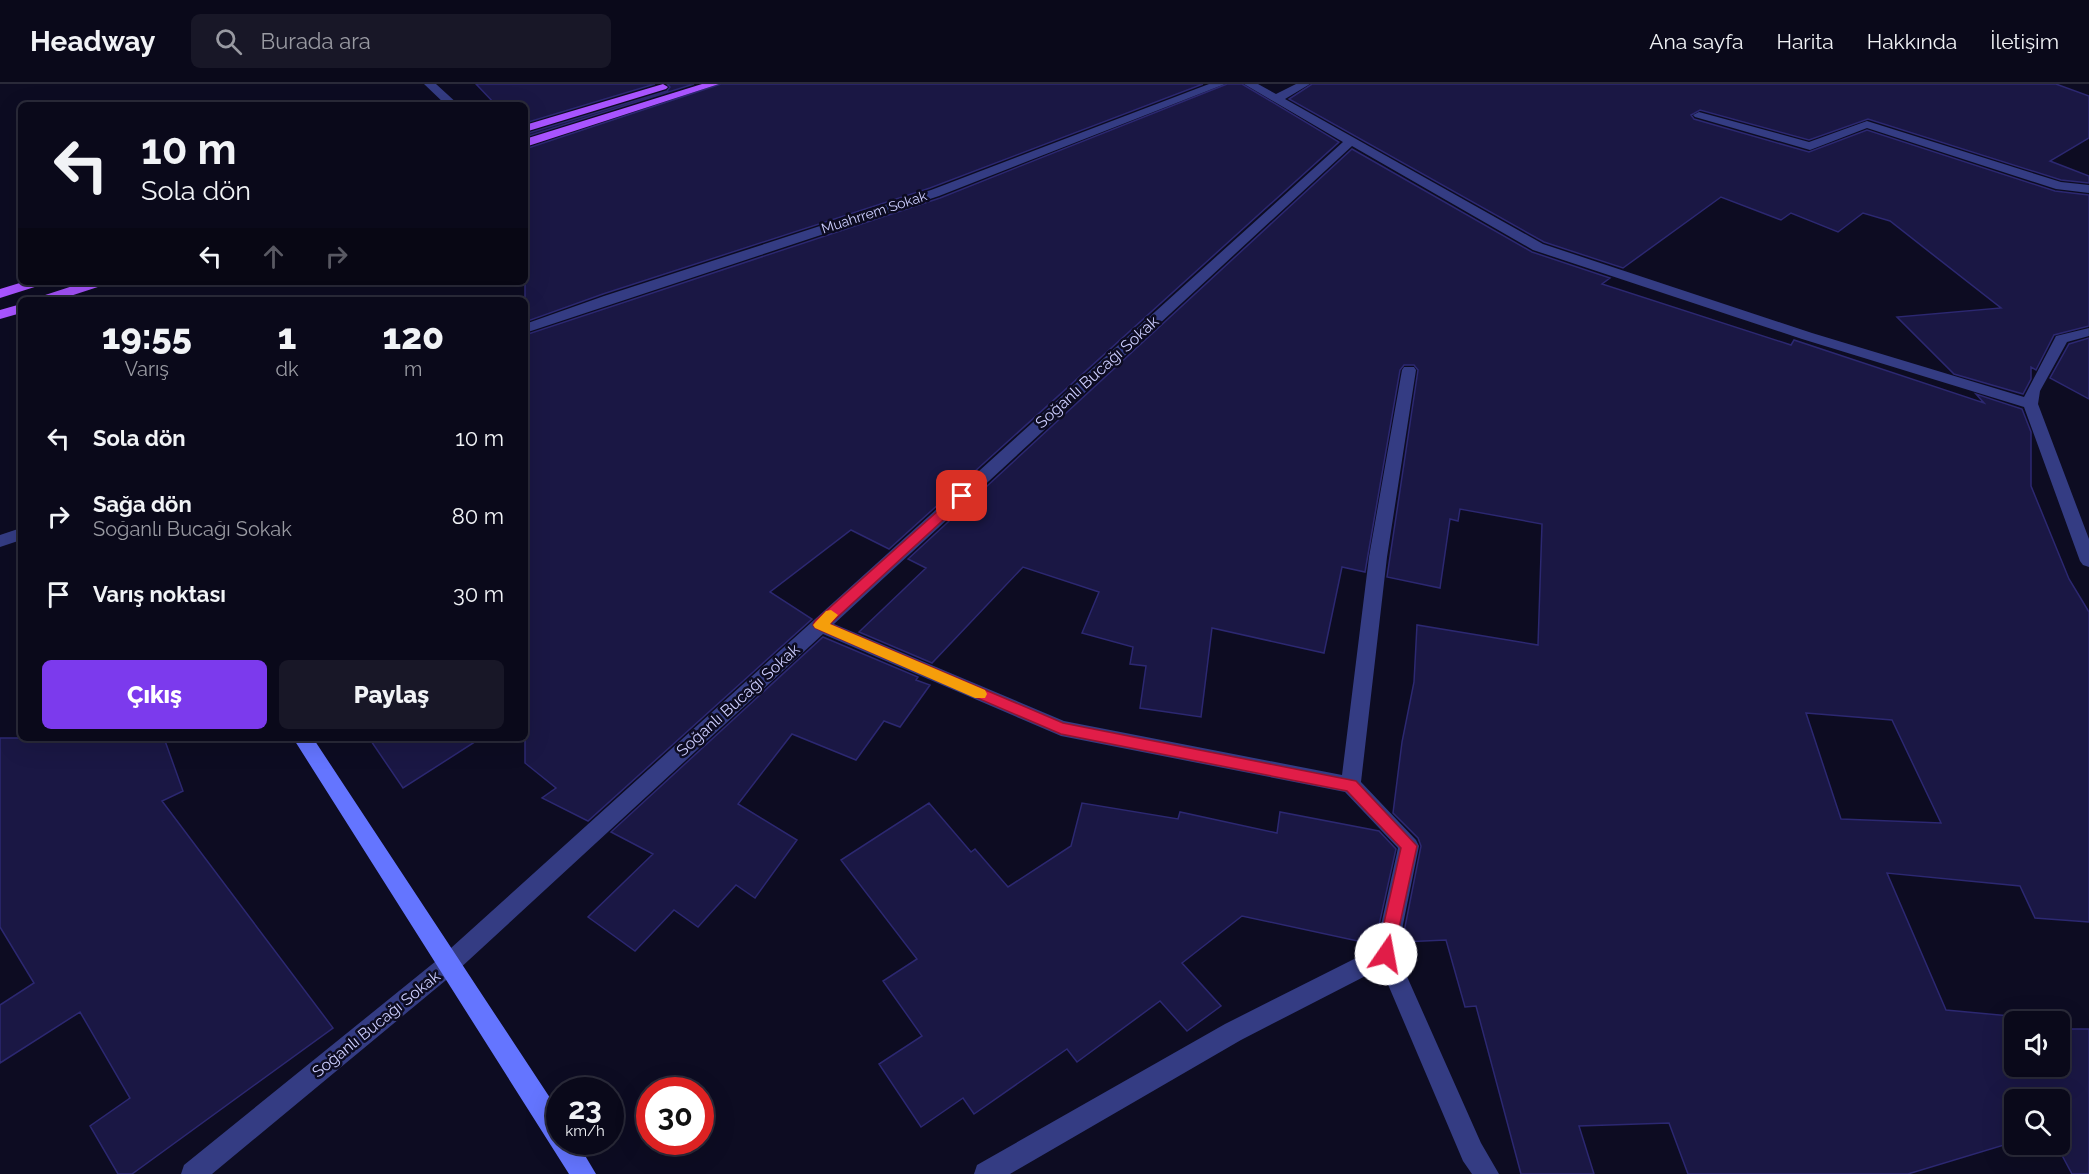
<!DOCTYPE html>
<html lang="tr">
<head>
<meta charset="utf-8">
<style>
	:root { --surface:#0a091a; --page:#181727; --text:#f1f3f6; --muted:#999aa2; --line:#2a2a39; --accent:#7c3aed }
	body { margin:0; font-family:Raleway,sans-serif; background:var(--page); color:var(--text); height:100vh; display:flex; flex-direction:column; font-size:22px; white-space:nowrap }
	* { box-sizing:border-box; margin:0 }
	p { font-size:20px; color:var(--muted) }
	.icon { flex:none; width:33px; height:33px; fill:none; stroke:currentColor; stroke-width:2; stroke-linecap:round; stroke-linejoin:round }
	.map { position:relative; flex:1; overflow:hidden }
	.sheet { position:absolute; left:18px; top:213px; width:510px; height:444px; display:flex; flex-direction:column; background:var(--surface); border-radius:9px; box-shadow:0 6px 24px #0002,0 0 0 2px var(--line) }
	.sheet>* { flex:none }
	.banner { position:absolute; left:18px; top:18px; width:510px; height:183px; border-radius:9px; box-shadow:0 6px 24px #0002,0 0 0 2px var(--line); background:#0a091a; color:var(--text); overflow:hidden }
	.fabs { position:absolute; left:2004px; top:927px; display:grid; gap:12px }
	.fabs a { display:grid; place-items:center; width:66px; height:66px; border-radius:9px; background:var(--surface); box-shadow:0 6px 24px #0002,0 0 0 2px var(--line); font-size:30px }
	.speed { position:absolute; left:546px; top:993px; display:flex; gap:12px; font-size:30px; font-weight:700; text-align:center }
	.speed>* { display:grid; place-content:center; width:78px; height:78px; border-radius:50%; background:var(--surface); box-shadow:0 6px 24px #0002,0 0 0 2px var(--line); line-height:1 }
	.speed small { font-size:15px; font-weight:400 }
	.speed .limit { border:9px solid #d22; background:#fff; color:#111 }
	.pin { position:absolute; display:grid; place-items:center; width:51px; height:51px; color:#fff; margin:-26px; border-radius:12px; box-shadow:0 3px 9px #0006 }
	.me { position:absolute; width:66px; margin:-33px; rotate:12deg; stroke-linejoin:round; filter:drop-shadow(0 0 4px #0008) }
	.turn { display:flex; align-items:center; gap:21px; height:126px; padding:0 24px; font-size:27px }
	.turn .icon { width:78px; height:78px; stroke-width:2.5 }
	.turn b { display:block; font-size:42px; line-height:51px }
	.lanes { display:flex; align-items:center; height:57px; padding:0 24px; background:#0003; justify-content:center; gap:30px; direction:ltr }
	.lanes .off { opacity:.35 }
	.eta { display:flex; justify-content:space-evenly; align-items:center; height:102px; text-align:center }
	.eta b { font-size:36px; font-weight:800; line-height:42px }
	.button { display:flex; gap:12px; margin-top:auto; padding:12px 24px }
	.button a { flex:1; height:69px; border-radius:9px; background:var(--accent); color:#fff; font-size:24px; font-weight:800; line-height:69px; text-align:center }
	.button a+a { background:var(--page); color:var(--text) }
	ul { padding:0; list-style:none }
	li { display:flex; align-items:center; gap:18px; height:78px; padding:0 24px }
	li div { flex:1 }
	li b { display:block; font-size:22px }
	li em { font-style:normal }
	header { display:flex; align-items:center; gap:36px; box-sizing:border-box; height:84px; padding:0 30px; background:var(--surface); border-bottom:2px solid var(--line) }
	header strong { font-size:28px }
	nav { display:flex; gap:33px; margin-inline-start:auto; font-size:21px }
	.search { width:420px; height:54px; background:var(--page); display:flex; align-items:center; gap:15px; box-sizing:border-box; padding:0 21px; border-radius:9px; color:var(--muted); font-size:22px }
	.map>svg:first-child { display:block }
	.building { fill:#1a1744; stroke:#2c2871; stroke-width:1.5; fill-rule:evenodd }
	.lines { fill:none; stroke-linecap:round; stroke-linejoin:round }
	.street { fill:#343c83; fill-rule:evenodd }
	.secondary { fill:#6475ff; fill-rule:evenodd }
	.primary { fill:#a854ff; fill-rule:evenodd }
	.route { fill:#e11d48; stroke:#92132f; stroke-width:1.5 }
	.slow { fill:#f59e0b }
	.labels { text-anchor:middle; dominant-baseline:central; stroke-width:5; stroke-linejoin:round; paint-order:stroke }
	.far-street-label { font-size:14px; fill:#cdceff; stroke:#0d0c22 }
	.street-label { font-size:16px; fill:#cdceff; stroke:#0d0c22 }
</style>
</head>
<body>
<header>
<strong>Headway</strong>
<div class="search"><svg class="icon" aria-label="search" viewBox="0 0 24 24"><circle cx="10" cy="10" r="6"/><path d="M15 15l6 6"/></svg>Burada ara</div>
<nav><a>Ana sayfa</a><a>Harita</a><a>Hakkında</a><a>İletişim</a></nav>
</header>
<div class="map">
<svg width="2089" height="1090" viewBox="0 0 2089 1090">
	<rect width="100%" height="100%" fill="#0d0c22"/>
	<path class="building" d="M 476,0 L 655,0 L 525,39 L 525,21 L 496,21 Z
		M 667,0 L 694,0 L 525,53 L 525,50 L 667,7 L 670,3 Z
		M 721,0 L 1203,0 L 930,104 L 603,210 L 525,238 L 525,65 Z
		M 1227,0 L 1242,0 L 1339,58 L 889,465 L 851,446 L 770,508 L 812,535 L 588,737 L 542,714 L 556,704 L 525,679 L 525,251 L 940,114 Z
		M 1312,0 L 2056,0 L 2089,12 L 2089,54 L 2050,77 L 2089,92 L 2089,99 L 2061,96 L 1868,35 L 1809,56 L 1700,26 L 1691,31 L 1694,35 L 1809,68 L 1867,46 L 2055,107 L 2089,111 L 2089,242 L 2054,251 L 2036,286 L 2031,283 L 2031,295 L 2023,310 L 1954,290 L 1897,233 L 2001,224 L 1890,137 L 1863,129 L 1838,148 L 1791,129 L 1781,136 L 1721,113 L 1623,184 L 1544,158 L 1289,15 Z
		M 1352,65 L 1532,168 L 1610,194 L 1602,200 L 1791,261 L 1794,256 L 1984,319 L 1976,310 L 2022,325 L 2031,348 L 2031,402 L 2069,495 L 2089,528 L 2089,838 L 2035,834 L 2020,802 L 1887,789 L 1946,926 L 2043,935 L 2044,938 L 2014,938 L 2014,982 L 2060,982 L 2060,945 L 2089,945 L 2089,1090 L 2072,1090 L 2056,1060 L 2060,1060 L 2060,1016 L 2014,1016 L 2014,1058 L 1908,1090 L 1688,1090 L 1669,1039 L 1579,1042 L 1594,1090 L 1521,1090 L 1476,922 L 1465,923 L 1446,856 L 1402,858 L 1421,762 L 1418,754 L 1393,729 L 1402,658 L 1414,598 L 1417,541 L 1538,561 L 1542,440 L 1460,425 L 1458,437 L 1450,435 L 1440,504 L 1387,493 L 1418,286 L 1414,281 L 1404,281 L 1400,286 L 1365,488 L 1342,483 L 1324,569 L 1212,544 L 1201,633 L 1140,624 L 1146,582 L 1130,580 L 1133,563 L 1082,549 L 1099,508 L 1023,483 L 932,579 L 859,548 L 926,484 L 908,475 ZM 1806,629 L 1892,636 L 1941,739 L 1841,735 Z
		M 2089,254 L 2089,315 L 2050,294 L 2069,260 Z
		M 823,553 L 918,593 L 916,596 L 930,601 L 900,643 L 884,637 L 856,676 L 792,650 L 738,720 L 797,756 L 755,814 L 736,801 L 698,843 L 674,826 L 635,867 L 588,833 L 653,770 L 611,748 Z
		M 0,654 L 164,654 L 183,707 L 162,717 L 333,944 L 132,1090 L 118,1090 L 90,1042 L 130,1014 L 80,928 L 0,979 L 0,921 L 34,899 L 0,843 Z
		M 369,654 L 481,654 L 403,704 Z
		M 929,719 L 971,768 L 975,765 L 1008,803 L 1071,762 L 1082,719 L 1178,735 L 1180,728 L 1277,749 L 1280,728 L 1379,747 L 1396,765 L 1375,859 L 1367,859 L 1242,832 L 1182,879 L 1221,922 L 1187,947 L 1160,917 L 1077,978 L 1067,965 L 974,1030 L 963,1014 L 921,1043 L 879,980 L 922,952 L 883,897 L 917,875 L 841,776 Z"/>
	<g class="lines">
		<path class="street" d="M 424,0 L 436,0 L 459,21 L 446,21 Z
			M 1209,0 L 1225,0 L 939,112 L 525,249 L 525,240 L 604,212 L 931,106 Z
			M 1244,0 L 1258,0 L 1276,10 L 1296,0 L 1310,0 L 1285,15 L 1543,160 L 1812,249 L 2024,313 L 2056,252 L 2089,244 L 2089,252 L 2067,258 L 2040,307 L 2038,320 L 2089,455 L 2089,483 L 2083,481 L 2080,477 L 2024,323 L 1802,255 L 1533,166 L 1352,62 L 834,540 L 1064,637 L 1342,691 L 1369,473 L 1402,286 L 1404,283 L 1414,283 L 1416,286 L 1387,473 L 1361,698 L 1416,756 L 1419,762 L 1397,870 L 1481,1059 L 1499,1090 L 1472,1090 L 1463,1077 L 1381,884 L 1241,956 L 1010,1090 L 974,1090 L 977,1081 L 1225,940 L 1376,864 L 1398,764 L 1345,708 L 1061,652 L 823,550 L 457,887 L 212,1090 L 181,1090 L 184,1081 L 441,873 L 1343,58 Z
			M 1699,28 L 1809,58 L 1867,37 L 2061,98 L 2089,101 L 2089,109 L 2056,105 L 1867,44 L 1810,66 L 1695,33 L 1693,31 Z
			M 21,444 L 21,456 L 0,463 L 0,451 Z"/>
		<path class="secondary" d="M 293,654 L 313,654 L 560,1029 L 560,1058 L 577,1058 L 596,1090 L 569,1090 Z"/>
		<path class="primary" d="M 663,0 L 668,3 L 666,5 L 525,48 L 525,41 Z
			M 702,0 L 719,0 L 525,63 L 525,55 Z
			M 23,198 L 43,198 L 41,201 L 0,214 L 0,205 Z
			M 85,198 L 106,198 L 104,201 L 58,216 L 37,216 L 39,213 Z
			M 21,220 L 21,229 L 0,235 L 0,226 Z"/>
	</g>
	<path class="route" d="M 962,407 L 966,409 L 968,412 L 966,415 L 830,540 L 1063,639 L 1356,697 L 1417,762 L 1392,876 L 1386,878 L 1380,876 L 1377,870 L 1401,764 L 1347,707 L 1061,650 L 815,544 L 813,541 L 815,537 L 958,409 Z"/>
	<path class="slow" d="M 831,526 L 838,531 L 830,540 L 985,606 L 987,610 L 985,614 L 975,614 L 815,544 L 813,541 L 826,527 Z"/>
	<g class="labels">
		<g class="far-street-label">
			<text transform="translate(874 128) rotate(-18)">Muahrrem Sokak</text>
		</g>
		<g class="street-label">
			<text transform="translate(1097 288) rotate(-42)">Soğanlı Bucağı Sokak</text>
			<text transform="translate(738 616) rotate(-42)">Soğanlı Bucağı Sokak</text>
			<text transform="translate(376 940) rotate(-39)">Soğanlı Bucağı Sokak</text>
		</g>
	</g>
</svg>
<div class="fabs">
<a><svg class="icon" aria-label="sound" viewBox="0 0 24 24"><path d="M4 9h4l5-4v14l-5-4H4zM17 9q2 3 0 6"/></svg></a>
<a><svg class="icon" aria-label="search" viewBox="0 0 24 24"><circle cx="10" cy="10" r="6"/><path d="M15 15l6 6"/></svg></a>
</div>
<div class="speed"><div>23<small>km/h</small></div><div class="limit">30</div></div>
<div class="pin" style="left:962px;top:412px;background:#d93025"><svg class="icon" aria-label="arrive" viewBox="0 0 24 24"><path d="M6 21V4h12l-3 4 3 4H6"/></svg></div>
<svg class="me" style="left:1386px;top:870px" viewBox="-20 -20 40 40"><circle r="19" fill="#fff"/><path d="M0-13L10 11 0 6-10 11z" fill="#e11d48"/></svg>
<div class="banner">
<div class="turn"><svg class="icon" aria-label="left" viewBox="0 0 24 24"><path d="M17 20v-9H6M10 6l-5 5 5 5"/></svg><div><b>10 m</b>Sola dön</div></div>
<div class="lanes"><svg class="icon" aria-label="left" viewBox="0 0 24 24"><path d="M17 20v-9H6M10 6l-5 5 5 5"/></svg><svg class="icon off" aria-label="ahead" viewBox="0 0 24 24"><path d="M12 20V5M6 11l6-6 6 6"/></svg><svg class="icon off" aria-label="right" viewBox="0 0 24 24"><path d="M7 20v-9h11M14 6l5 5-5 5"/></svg></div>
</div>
<section class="sheet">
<div class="eta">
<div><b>19:55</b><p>Varış</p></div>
<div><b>1</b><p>dk</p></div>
<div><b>120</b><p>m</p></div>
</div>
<ul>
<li><svg class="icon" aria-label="left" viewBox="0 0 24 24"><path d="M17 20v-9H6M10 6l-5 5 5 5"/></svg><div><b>Sola dön</b></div><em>10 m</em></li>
<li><svg class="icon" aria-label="right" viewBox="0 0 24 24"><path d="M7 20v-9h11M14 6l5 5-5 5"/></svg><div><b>Sağa dön</b><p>Soğanlı Bucağı Sokak</p></div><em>80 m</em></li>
<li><svg class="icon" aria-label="arrive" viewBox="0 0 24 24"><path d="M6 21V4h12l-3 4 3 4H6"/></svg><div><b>Varış noktası</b></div><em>30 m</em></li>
</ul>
<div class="button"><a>Çıkış</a><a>Paylaş</a></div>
</section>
</div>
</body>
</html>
